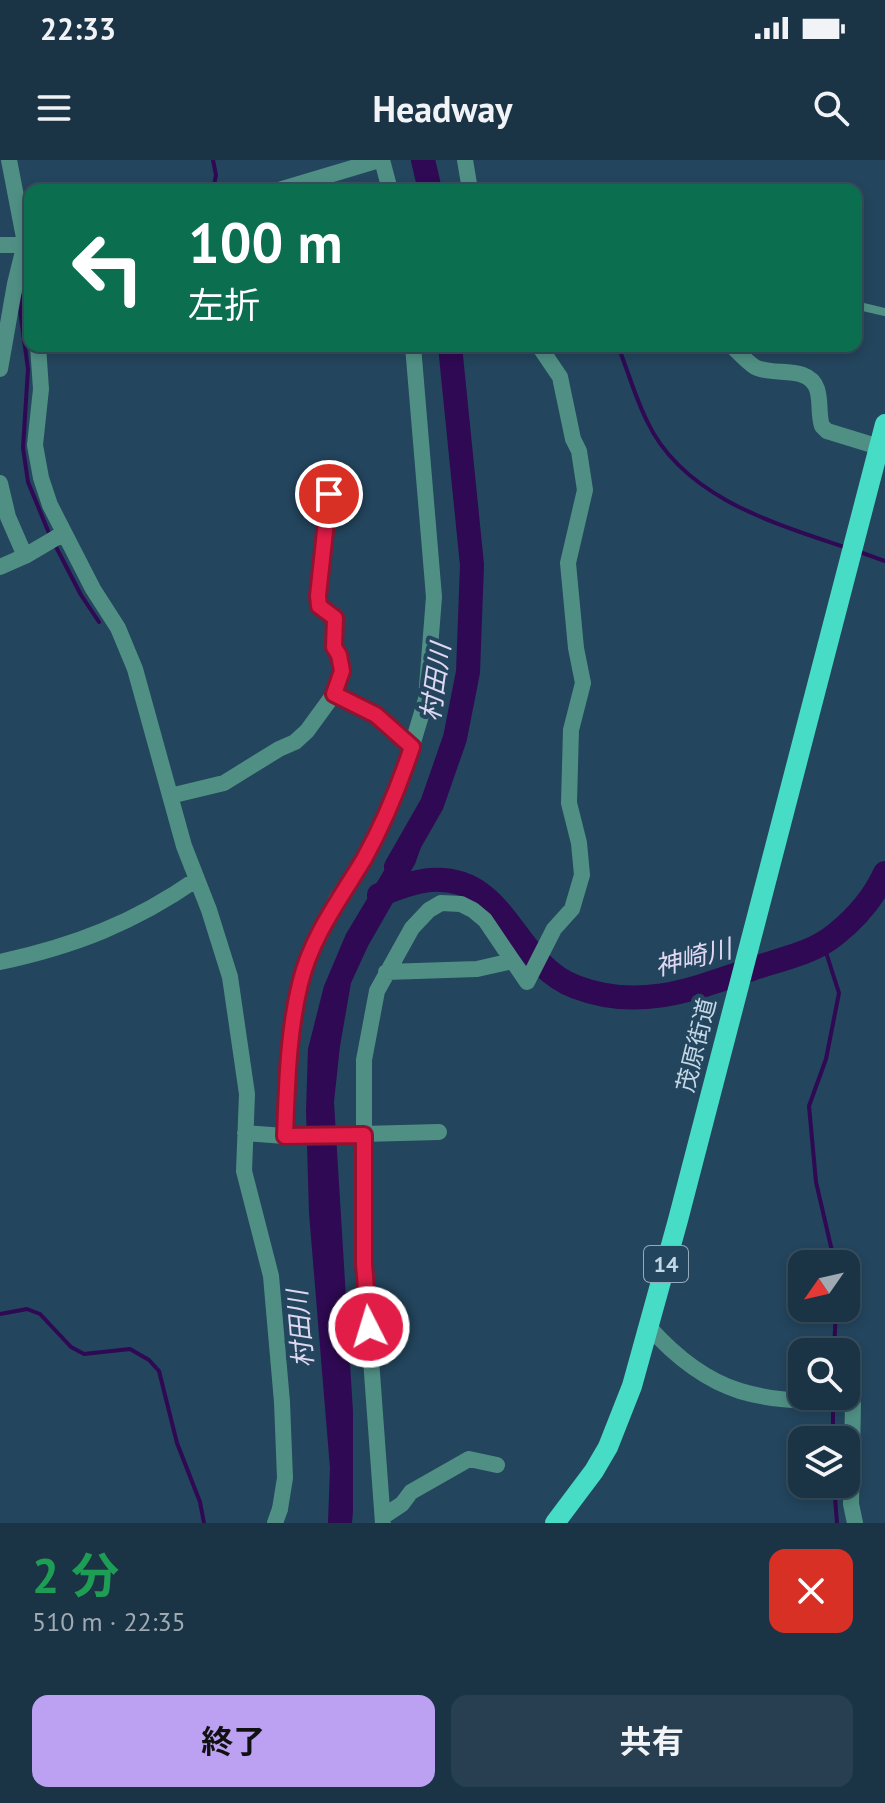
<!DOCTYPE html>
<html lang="ja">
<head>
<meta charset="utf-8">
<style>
	:root { --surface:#1a3446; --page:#273f51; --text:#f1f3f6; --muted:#9faab3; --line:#384f5f; --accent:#bca0f2 }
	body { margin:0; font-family:"PT Sans","Noto Sans JP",sans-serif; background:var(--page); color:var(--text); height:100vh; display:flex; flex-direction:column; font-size:30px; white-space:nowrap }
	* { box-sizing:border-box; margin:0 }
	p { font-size:26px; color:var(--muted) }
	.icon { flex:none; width:44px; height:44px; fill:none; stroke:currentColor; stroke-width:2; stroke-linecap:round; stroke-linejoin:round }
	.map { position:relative; height:1363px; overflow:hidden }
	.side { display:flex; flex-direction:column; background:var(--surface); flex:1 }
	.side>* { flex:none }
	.top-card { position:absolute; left:24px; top:24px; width:838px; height:168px; border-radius:16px; box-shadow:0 4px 12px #0003,0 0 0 2px var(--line); background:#0b6e4f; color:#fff; overflow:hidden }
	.needle { width:52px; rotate:236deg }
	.fabs { position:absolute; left:788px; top:1090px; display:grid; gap:16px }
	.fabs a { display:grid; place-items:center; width:72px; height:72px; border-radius:16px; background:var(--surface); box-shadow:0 4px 12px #0003,0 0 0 2px var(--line); font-size:40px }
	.pin { position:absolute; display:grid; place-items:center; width:68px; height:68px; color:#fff; margin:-34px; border:4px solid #fff; border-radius:50%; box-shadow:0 2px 8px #0007 }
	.me { position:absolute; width:88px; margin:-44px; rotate:355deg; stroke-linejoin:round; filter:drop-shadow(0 0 6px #0008) }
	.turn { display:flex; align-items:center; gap:28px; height:168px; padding:0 32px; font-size:36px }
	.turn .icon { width:104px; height:104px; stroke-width:2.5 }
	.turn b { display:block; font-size:56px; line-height:68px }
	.round { display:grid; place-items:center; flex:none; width:84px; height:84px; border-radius:16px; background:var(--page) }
	.head { display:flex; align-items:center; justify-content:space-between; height:136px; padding:0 32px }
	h1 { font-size:48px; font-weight:700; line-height:60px; color:#1e9e55 }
	.button { display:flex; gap:16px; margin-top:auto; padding:16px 32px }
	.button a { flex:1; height:92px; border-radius:16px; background:var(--accent); color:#111; font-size:32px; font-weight:700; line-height:92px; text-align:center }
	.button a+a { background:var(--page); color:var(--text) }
	.status { display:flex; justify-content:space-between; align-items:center; height:56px; padding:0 40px; background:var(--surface); direction:ltr }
	.status svg { height:22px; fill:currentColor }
	header { display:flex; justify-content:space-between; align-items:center; height:104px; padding:0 32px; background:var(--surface); font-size:36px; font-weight:700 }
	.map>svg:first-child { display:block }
	.water { fill:#2f0953 }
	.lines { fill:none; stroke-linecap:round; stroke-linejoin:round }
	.stream { stroke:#2f0953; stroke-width:4 }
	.river { stroke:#2f0953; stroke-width:24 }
	.service { stroke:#509084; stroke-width:8 }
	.minor { stroke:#509084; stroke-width:16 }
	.tertiary { stroke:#509084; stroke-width:16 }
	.primary { stroke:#46dcc5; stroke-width:20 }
	.route-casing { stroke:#92132f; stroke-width:20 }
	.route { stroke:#e11d48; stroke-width:14 }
	.labels { text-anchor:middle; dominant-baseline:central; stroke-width:8; stroke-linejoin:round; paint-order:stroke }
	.shield { fill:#23455d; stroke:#94abbc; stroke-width:2 }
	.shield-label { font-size:22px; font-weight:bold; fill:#c4d7e5 }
	.street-label { font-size:24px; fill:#c4d7e5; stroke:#23455d }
	.water-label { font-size:26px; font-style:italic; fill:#e0d7f1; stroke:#23455d }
</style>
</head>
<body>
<div class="status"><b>22:33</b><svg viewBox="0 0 49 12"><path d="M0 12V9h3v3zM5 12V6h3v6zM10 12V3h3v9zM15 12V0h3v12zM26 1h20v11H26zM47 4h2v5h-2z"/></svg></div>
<header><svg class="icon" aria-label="menu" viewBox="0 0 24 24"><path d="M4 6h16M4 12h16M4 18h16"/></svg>Headway<svg class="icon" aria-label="search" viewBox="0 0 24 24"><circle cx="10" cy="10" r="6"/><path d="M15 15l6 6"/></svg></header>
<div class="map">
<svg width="885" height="1363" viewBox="0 0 885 1363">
	<rect width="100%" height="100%" fill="#23455d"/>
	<path class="water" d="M 406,674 L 421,687 L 415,704 L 368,786 L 351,823 L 340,886 L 334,942 L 353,1252 L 353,1351 L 352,1363 L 328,1363 L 330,1308 L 309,1053 L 306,951 L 308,889 L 324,826 L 346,774 Z"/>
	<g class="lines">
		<path class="stream" d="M 213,30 L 216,15 L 213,0
			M 21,136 L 20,150 L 28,209 L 23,288 L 28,322 L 51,378
			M 618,186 C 628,211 635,237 647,261 C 682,336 772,363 844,387
			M 55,385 L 81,435 L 99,462
			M 857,391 L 885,401
			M 823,783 L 839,833 L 826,899 L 809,946 L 816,1022 L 835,1104
			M 0,1154 L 27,1149 L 40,1154 L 71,1187 L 84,1194 L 130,1189 L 149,1200 L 159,1211 L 177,1283 L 200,1342 L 204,1363
			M 834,1192 L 836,1148
			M 833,1246 L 833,1280
			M 834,1324 L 837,1363"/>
		<path class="river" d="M 423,0 L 430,30
			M 396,707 L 432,644 L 455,578 L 468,512 L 472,405 L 450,186
			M 379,735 C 396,729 413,721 431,720 C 508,715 512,803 576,827 C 641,852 696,828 758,807 C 785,798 813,793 836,774 C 856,758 874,737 885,713"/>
		<path class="service" d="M 856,148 L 859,146 L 885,152"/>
		<path class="minor" d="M 382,0 L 390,30
			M 465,0 L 470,30
			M 38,186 L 41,229 L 35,285 L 41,318 L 50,345 L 93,429 L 118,468 L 135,509 L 184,686 L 209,750 L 230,817 L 247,934 L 244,1011 L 271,1116 L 282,1242 L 285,1318 L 280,1349
			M 675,186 L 732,186 C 739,193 747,202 755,207 C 774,217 808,204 817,229 C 821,241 818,254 822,266 L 827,271 L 879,287
			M 0,209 L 15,124 L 25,83 L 9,0
			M 0,323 L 8,357 L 25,396 L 64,373
			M 0,407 L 25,396
			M 334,534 L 376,555 L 412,587
			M 170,636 L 224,623 L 279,589 L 295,582 L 307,571 L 334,534 L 342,511 L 339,495 L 334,487 L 335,458 L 319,446 L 318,436 L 329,334
			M 0,802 C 74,786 134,763 197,719
			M 386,812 L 477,809 L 512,801
			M 245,973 L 285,976 L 439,972
			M 285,976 L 289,889 L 300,822 L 318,776 L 336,740 L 363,700 L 387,656 L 402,619 L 426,539 L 434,437 L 413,186
			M 649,1167 C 673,1194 705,1220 740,1231 C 776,1242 816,1241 853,1244 L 851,1344 L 855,1363
			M 384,1356 L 402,1344 L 411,1332 L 469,1299 L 497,1305
			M 383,1363 L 364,1104 L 364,900 L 377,831 L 412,768 L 429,750 L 441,743 L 461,744 L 473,750 L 485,760 L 527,822 L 554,769 L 572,749 L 582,715 L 579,683 L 569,643 L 571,570 L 583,523 L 576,488 L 568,403 L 585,330 L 579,291 L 573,279 L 560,217 L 539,186"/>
		<path class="tertiary" d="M 279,30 L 379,0
			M 0,85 L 30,85
			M 275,1363 L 280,1349"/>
		<path class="primary" d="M 555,1363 L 594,1311 L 608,1287 L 632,1226 L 678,1060 L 885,264"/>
	</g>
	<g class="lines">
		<defs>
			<path id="route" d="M 329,334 L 318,436 L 319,446 L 335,458 L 334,487 L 339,495 L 342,511 L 334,534 L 376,555 L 412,587 C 399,626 384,663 364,699 C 340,739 311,777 300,824 C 288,873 287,925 285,976 L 364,975 L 364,1104 L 369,1167"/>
		</defs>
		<use href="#route" class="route-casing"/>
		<use href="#route" class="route"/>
	</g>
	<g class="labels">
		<rect class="shield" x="644" y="1086" width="44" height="36" rx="6"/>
		<g class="shield-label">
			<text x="666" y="1104">14</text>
		</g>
		<g class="street-label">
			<text transform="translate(696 885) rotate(-76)">茂原街道</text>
		</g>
		<g class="water-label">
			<text transform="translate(435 522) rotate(-82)">村田川</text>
			<text transform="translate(693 797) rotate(-14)">神崎川</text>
			<text transform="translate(300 1169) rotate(-95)">村田川</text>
		</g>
	</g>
</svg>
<div class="fabs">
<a><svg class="needle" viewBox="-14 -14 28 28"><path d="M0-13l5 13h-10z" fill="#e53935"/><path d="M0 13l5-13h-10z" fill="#9faab3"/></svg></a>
<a><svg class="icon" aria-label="search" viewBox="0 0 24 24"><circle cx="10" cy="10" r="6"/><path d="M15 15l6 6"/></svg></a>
<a><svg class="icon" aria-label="layers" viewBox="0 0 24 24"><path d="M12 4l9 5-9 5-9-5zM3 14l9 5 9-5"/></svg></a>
</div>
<div class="pin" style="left:329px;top:334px;background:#d93025"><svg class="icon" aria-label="arrive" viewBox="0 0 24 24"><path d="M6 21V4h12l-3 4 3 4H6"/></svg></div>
<svg class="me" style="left:369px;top:1167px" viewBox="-20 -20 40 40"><circle r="17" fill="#e11d48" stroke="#fff" stroke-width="3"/><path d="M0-11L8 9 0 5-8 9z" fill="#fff"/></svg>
<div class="top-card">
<div class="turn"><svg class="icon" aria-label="left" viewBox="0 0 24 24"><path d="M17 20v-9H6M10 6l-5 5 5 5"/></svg><div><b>100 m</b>左折</div></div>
</div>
</div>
<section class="side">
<div class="head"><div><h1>2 分</h1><p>510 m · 22:35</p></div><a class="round" style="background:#d93025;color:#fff"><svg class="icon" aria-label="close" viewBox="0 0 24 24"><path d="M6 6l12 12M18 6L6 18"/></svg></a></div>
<div class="button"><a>終了</a><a>共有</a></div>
</section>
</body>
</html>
